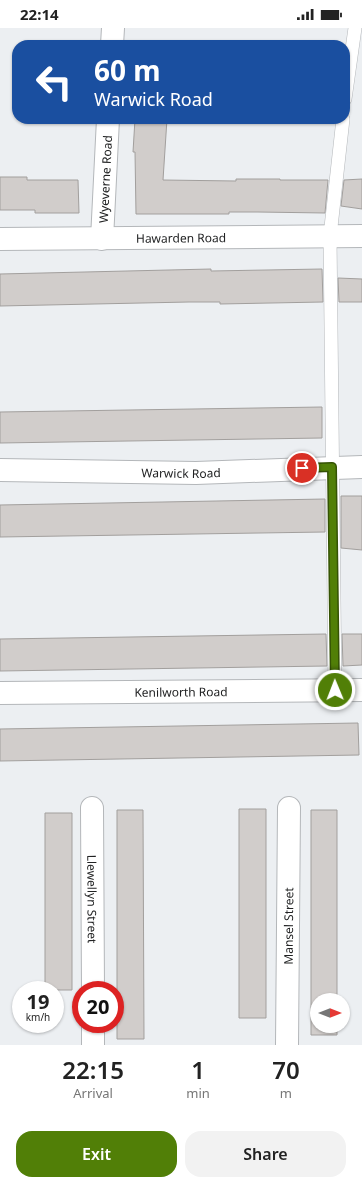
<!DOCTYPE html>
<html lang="en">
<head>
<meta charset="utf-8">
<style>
	:root { --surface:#fff; --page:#f2f2f2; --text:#222; --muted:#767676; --accent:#517f07 }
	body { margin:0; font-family:"Noto Sans",sans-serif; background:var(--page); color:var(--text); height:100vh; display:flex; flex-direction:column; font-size:15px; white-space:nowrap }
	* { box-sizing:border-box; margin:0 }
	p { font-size:13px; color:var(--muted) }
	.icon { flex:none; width:22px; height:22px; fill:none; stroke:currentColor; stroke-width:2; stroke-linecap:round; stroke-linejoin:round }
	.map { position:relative; height:1017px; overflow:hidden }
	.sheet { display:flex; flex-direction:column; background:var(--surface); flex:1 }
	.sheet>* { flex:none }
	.hud { position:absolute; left:12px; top:12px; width:338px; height:84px; border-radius:16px; box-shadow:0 1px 3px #0004; background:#1a4fa0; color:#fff; overflow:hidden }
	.needle { width:26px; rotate:90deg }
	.buttons { position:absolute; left:310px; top:965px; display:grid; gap:8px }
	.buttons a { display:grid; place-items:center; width:40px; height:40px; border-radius:50%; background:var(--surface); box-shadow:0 1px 3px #0004; font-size:20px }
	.speed { position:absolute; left:12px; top:953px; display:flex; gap:8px; font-size:20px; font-weight:700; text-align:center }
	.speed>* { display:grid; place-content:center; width:52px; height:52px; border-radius:50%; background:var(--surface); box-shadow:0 1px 3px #0004; line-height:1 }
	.speed small { font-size:10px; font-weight:400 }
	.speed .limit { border:6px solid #d22; background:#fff; color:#111 }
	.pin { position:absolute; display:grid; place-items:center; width:34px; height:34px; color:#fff; margin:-17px; border:2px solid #fff; border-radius:50%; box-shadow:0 1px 4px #0007 }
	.me { position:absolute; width:44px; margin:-22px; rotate:359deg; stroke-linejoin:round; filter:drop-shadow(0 0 3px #0008) }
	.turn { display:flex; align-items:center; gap:14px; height:84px; padding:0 16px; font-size:18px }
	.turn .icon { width:52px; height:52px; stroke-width:2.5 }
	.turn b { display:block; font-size:28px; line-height:34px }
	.eta { display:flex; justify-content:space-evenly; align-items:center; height:68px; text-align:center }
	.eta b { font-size:24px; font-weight:600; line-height:28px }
	.action { display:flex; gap:8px; margin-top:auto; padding:8px 16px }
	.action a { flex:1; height:46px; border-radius:16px; background:var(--accent); color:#fff; font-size:16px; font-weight:600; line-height:46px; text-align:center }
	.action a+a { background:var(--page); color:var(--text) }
	.status { display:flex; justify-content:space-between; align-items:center; height:28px; padding:0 20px; background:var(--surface); direction:ltr }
	.status svg { height:11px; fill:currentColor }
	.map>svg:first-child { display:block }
	.building { fill:#d1cdcb; stroke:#a29f9d }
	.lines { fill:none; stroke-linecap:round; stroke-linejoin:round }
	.lane-casing { stroke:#b4b7ba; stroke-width:14 }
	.street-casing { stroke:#b4b7ba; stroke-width:24 }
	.lane { stroke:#fff; stroke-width:13 }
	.street { stroke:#fff; stroke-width:22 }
	.route-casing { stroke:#355305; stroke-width:10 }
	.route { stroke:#517f07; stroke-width:7 }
	.labels { text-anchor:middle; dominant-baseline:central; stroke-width:3; stroke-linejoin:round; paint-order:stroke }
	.street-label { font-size:12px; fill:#212223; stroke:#eceff2 }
</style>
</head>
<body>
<div class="status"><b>22:14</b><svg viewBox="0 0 49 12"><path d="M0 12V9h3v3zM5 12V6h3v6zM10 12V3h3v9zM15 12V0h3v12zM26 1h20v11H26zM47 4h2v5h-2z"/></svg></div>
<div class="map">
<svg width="362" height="1017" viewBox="0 0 362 1017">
	<rect width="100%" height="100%" fill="#eceff2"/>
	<path class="building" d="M 135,91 L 167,91 L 163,152 L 236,153 L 236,151 L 280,151 L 280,152 L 328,152 L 325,185 L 258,184 L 229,184 L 229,186 L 136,186 L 135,124 L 133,124 Z
		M 0,149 L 27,149 L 27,152 L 78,152 L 79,185 L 35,185 L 35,182 L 0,182 Z
		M 362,151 L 362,181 L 341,178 L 344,152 Z
		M 211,241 L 211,243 L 322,241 L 323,274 L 220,276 L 220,274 L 189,274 L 0,278 L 0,246 Z
		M 338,250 L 362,251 L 362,274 L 339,274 Z
		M 322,379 L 322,410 L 0,415 L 0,384 Z
		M 341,468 L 362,468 L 362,522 L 341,520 Z
		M 325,471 L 325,504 L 0,509 L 0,477 Z
		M 326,606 L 327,638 L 0,643 L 0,611 Z
		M 342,606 L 362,606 L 362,637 L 343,638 Z
		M 358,695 L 359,727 L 0,733 L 0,701 Z
		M 239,781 L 266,781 L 266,990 L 239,990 Z
		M 117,782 L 143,782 L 144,1011 L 117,1011 Z
		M 311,782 L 337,782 L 337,972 L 317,972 L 317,998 L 337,998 L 337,1007 L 311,1007 Z
		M 45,785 L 72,785 L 72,962 L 45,962 Z"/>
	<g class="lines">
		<defs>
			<path id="lane" d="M 345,71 L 355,0
				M 335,662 L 330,208 L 343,91"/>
			<g id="street">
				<path d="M 112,17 L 113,0"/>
				<path id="s1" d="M 0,211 L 362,208"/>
				<path id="s2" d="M 102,211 L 108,91"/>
				<path id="s3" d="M 0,442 L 196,445 L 362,439"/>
				<path id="s4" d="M 0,665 L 362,662"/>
				<path id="s5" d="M 92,780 L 93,962"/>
				<path d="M 93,996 L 93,1017"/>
				<path id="s6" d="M 287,1017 L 289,780"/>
			</g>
		</defs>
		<use href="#lane" class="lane-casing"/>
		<use href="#street" class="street-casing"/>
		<use href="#lane" class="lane"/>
		<use href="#street" class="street"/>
	</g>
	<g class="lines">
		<defs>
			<path id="route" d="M 302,440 L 332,439 L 335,662"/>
		</defs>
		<use href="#route" class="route-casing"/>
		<use href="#route" class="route"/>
	</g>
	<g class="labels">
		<g class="street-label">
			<text stroke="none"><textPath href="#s2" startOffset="60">Wyeverne Road</textPath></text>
			<text stroke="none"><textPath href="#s1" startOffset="181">Hawarden Road</textPath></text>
			<text stroke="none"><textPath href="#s3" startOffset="181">Warwick Road</textPath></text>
			<text stroke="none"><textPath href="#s4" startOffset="181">Kenilworth Road</textPath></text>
			<text stroke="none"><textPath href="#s5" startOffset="91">Llewellyn Street</textPath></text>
			<text stroke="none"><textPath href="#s6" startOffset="119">Mansel Street</textPath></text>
		</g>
	</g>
</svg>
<div class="buttons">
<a><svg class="needle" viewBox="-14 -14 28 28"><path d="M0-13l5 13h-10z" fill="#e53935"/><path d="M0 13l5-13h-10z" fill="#767676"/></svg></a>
</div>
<div class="speed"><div>19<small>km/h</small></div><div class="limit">20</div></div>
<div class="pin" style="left:302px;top:440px;background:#d93025"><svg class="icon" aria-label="arrive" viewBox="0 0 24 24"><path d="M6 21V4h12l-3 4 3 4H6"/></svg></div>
<svg class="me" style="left:335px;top:662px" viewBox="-20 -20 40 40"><circle r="17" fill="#517f07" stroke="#fff" stroke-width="3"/><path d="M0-11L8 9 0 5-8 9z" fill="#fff"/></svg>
<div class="hud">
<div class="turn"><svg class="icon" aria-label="left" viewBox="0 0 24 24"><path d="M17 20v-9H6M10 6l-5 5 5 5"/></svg><div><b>60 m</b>Warwick Road</div></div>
</div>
</div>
<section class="sheet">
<div class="eta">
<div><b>22:15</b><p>Arrival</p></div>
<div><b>1</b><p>min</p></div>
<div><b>70</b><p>m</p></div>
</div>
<div class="action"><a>Exit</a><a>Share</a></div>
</section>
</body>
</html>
